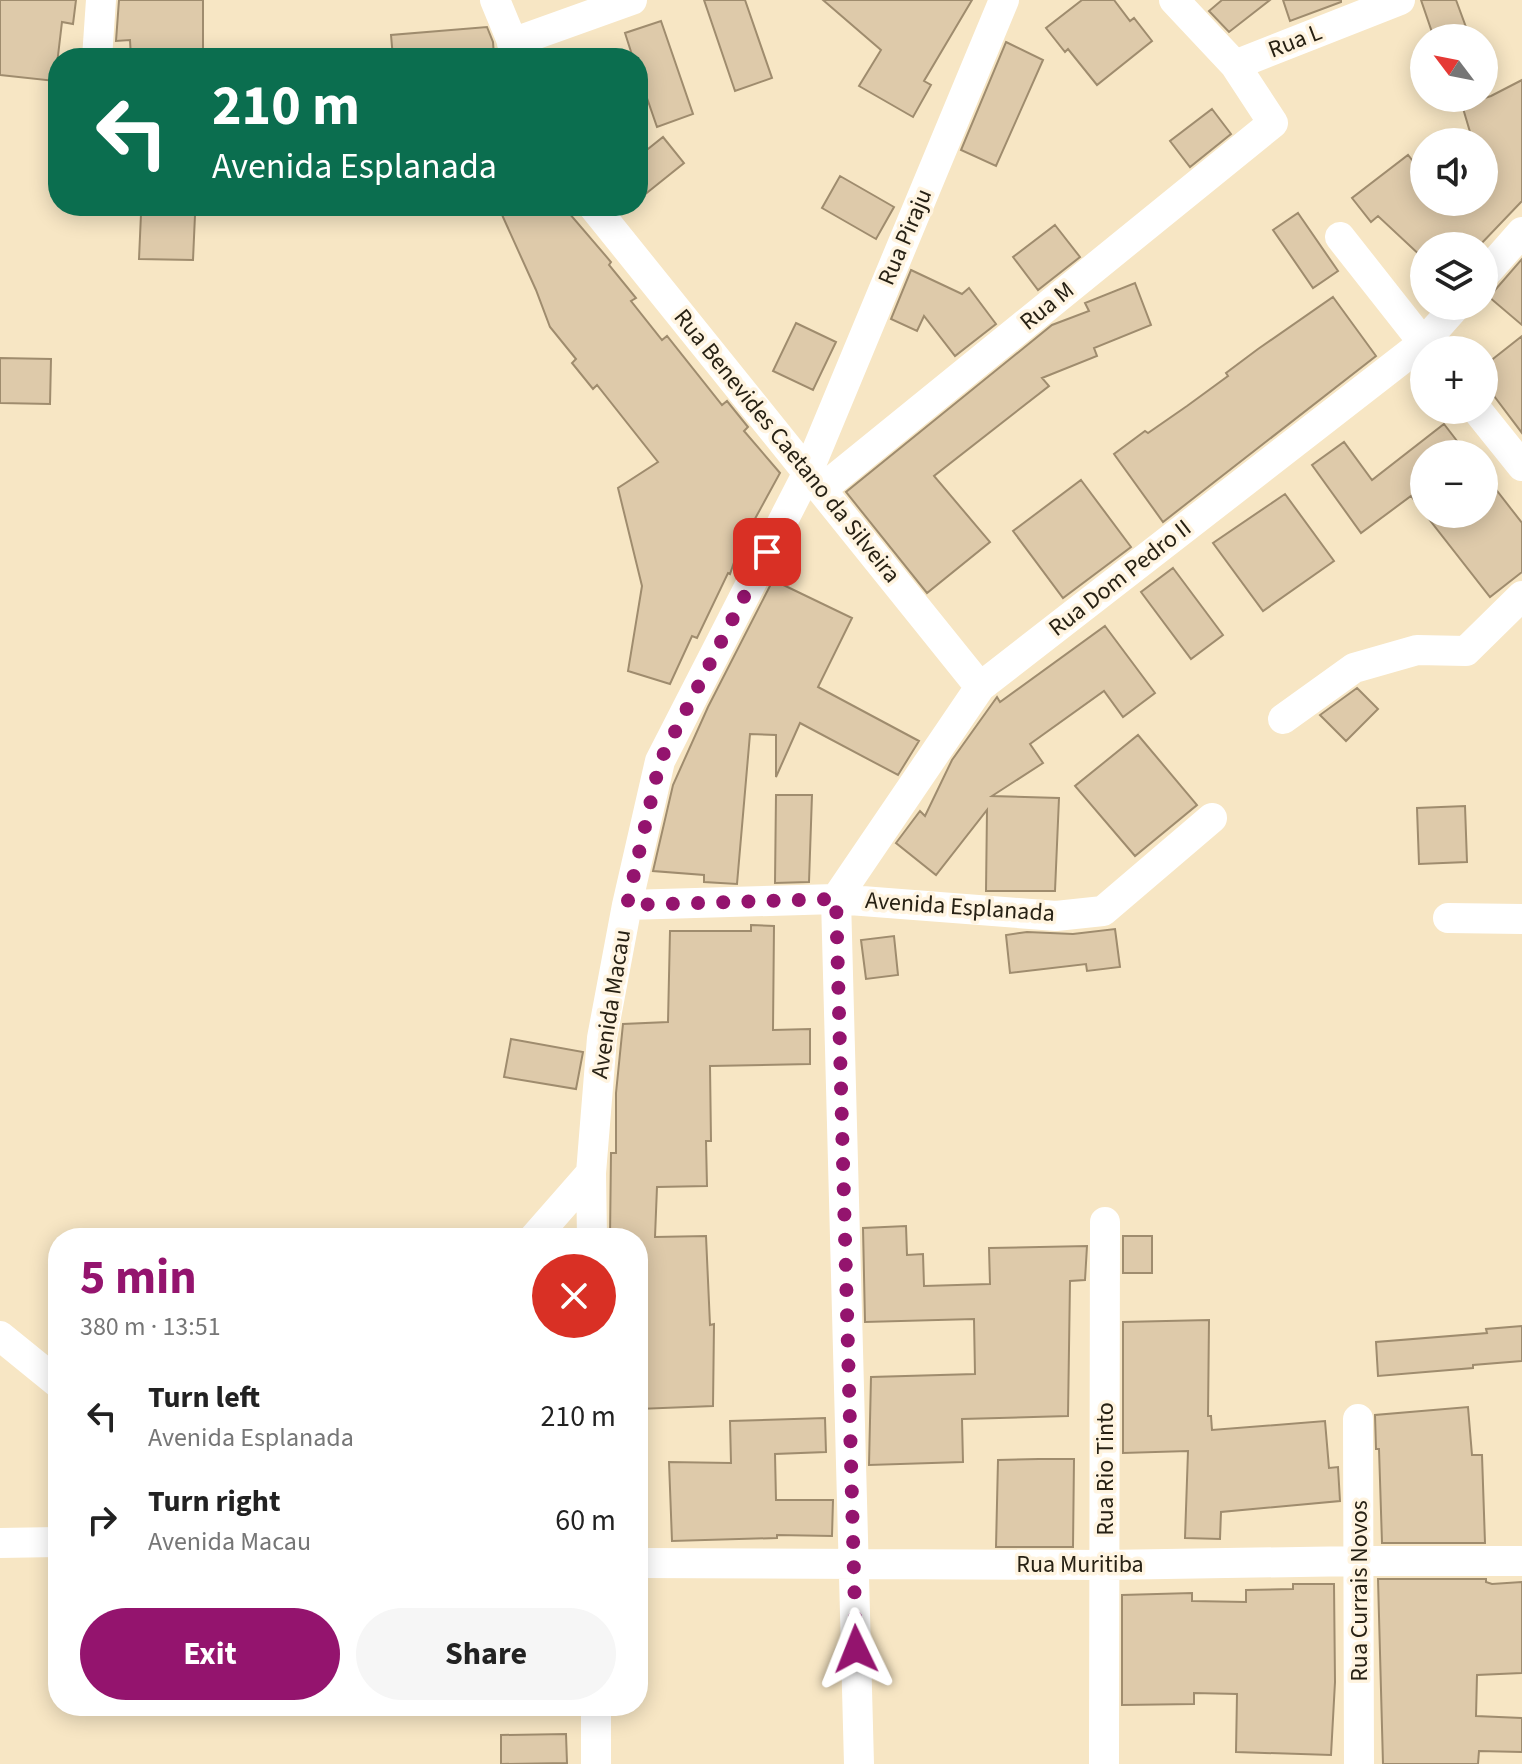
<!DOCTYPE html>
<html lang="en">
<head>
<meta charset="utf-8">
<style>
	:root { --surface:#fff; --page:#f6f6f6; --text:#222; --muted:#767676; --accent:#94146e }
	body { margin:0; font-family:"Source Sans 3",sans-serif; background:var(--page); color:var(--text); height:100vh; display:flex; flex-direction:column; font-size:30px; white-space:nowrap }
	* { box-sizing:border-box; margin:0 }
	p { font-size:26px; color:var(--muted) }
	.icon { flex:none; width:44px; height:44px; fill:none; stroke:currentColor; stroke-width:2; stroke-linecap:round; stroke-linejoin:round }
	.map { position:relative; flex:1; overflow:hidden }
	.panel { position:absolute; left:48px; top:1228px; width:600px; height:488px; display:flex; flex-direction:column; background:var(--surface); border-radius:32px; box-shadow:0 4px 20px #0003 }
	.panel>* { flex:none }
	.banner { position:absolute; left:48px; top:48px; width:600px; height:168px; border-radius:32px; box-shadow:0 4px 20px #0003; background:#0b6e4f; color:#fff; overflow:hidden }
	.needle { width:52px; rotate:302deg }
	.buttons { position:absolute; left:1410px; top:24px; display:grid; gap:16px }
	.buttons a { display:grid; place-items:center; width:88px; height:88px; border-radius:50%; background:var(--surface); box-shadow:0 4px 20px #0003; font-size:40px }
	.pin { position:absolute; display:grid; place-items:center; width:68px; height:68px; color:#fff; margin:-34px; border-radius:16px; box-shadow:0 4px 12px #0006 }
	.me { position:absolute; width:88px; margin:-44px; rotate:358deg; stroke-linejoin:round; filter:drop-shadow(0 0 6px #0008) }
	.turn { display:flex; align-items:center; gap:28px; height:168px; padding:0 32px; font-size:36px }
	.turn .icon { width:104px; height:104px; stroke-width:2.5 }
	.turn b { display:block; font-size:56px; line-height:68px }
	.round { display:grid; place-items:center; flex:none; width:84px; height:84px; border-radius:42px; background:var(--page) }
	.overview { display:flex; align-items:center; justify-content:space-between; height:136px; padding:0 32px }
	h1 { font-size:48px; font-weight:700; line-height:60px; color:var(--accent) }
	.primary-button { display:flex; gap:16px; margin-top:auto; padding:16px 32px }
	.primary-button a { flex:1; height:92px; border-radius:48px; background:var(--accent); color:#fff; font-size:32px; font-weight:700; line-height:92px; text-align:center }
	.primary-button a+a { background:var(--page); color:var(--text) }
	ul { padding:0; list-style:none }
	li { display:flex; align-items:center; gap:24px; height:104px; padding:0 32px }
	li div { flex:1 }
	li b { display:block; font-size:30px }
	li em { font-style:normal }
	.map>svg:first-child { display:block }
	.building { fill:#decaaa; stroke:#9f8c6e; stroke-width:2 }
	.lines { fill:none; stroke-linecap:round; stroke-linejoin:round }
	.minor { stroke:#fff; stroke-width:30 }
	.route { stroke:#94146e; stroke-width:14; stroke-dasharray:0 25.2 }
	.labels { text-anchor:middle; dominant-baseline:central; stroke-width:7; stroke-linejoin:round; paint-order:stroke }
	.street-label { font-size:24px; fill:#272114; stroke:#fff4e0 }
</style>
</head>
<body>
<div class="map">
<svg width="1522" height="1764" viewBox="0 0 1522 1764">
	<rect width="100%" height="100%" fill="#f7e6c4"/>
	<path class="building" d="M 0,0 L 76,0 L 73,24 L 62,22 L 55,81 L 0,75 Z
		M 119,0 L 203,0 L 203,58 L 131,58 L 130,40 L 116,41 Z
		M 704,0 L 745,0 L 772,78 L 735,91 Z
		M 823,0 L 972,0 L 924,81 L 931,85 L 913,117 L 859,86 L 881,50 Z
		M 1082,0 L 1114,0 L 1130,21 L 1134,18 L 1152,41 L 1097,85 L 1068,49 L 1065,52 L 1046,28 Z
		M 1222,0 L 1270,0 L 1229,32 L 1209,11 Z
		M 1283,0 L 1341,0 L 1341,2 L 1290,21 Z
		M 1421,0 L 1456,0 L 1470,38 L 1434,38 Z
		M 661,21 L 693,114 L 657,127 L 638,72 L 638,58 L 633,58 L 625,33 Z
		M 487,27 L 493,42 L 494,56 L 393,58 L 391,35 Z
		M 1006,42 L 1043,60 L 996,166 L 961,150 Z
		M 1522,80 L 1522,201 L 1479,246 L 1424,246 L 1424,259 L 1378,216 L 1371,222 L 1352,198 L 1408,155 L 1424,175 L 1424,202 L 1484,202 L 1484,142 L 1473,142 L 1462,105 L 1491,96 Z
		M 1212,109 L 1231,134 L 1190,167 L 1170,141 Z
		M 663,137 L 684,163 L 638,200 L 638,157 Z
		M 840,176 L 894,207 L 876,239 L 822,208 Z
		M 498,206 L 563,206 L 611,262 L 609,265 L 636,298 L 631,301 L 662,340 L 667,336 L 722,405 L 727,401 L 748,427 L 744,431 L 780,473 L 739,548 L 730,574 L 728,573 L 697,638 L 692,636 L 670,684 L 628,671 L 642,586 L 618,488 L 658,462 L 597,385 L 593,389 L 572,363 L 576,359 L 550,327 L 536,290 Z
		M 1298,213 L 1338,271 L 1313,288 L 1273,230 Z
		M 141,214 L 195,215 L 193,260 L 139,259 Z
		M 1055,225 L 1080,257 L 1038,290 L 1013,257 Z
		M 1522,259 L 1522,325 L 1489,297 Z
		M 911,270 L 962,294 L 969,288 L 996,324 L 955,356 L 924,316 L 917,331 L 891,319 Z
		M 1135,283 L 1151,325 L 1094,348 L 1097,356 L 1042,378 L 1049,386 L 934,476 L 990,542 L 927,593 L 846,492 L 1052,325 L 1089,311 L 1085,303 Z
		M 1333,297 L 1376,356 L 1163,522 L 1114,454 L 1145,431 L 1148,433 L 1187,406 L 1228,376 L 1226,373 L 1258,349 Z
		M 796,323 L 836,342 L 813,390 L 773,371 Z
		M 1522,336 L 1522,433 L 1494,396 L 1491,399 L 1484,394 L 1484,366 Z
		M 0,358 L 51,359 L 50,404 L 0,403 Z
		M 1444,424 L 1467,454 L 1424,454 L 1424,513 L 1411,496 L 1361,533 L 1312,465 L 1344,442 L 1372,480 Z
		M 1484,474 L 1522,523 L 1522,572 L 1490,597 L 1425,514 L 1484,514 Z
		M 1081,480 L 1131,547 L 1063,598 L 1013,531 Z
		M 1285,494 L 1334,561 L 1263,611 L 1213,543 Z
		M 1173,568 L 1223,635 L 1191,659 L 1141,592 Z
		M 773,580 L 852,618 L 818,687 L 919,741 L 898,775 L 800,723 L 776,777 L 776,735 L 750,734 L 737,884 L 704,882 L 704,875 L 653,871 L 673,785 L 708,707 Z
		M 1105,626 L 1155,693 L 1123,717 L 1104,691 L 1030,744 L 1043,763 L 992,796 L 1059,798 L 1055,891 L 986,891 L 987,810 L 936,875 L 896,843 L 920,811 L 925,816 L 952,760 L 997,697 L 1000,702 Z
		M 1357,688 L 1378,709 L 1346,741 L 1320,715 Z
		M 1138,735 L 1197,805 L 1135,856 L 1075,786 Z
		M 776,795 L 812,795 L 809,882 L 775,883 Z
		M 1465,806 L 1467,862 L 1419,864 L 1417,808 Z
		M 751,925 L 774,926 L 773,1030 L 810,1029 L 810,1064 L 710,1066 L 711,1141 L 706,1141 L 707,1186 L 657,1187 L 655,1237 L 706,1236 L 710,1325 L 714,1324 L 713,1406 L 638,1409 L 638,1238 L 610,1238 L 611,1153 L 616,1153 L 616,1093 L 623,1024 L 668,1022 L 670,931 L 751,931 Z
		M 1115,929 L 1120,967 L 1087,971 L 1086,964 L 1010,973 L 1006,935 L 1027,932 L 1073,934 Z
		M 894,936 L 898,975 L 866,979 L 861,940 Z
		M 511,1039 L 583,1052 L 576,1089 L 504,1077 Z
		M 906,1226 L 907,1255 L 923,1254 L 924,1286 L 990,1284 L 989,1248 L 1087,1246 L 1085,1280 L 1070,1281 L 1068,1416 L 962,1419 L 963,1462 L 869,1465 L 871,1377 L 975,1374 L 974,1319 L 865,1322 L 863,1228 Z
		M 1123,1236 L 1152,1236 L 1152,1273 L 1123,1273 Z
		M 1209,1320 L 1208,1416 L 1211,1416 L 1212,1430 L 1325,1421 L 1329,1468 L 1338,1467 L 1340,1501 L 1221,1512 L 1220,1539 L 1185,1538 L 1188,1451 L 1123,1453 L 1123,1322 Z
		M 1522,1326 L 1522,1361 L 1473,1365 L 1473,1368 L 1378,1376 L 1376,1342 L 1487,1333 L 1486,1329 Z
		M 1468,1407 L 1472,1455 L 1482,1455 L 1485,1543 L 1382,1543 L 1379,1449 L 1376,1449 L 1375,1415 Z
		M 825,1418 L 826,1452 L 775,1454 L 776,1500 L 833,1500 L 832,1536 L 777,1535 L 777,1538 L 672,1541 L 669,1462 L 731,1463 L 730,1421 Z
		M 1039,1459 L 1074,1459 L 1073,1547 L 996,1547 L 998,1460 Z
		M 1378,1579 L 1486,1579 L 1486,1582 L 1492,1584 L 1522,1582 L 1522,1673 L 1477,1675 L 1476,1716 L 1522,1718 L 1522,1752 L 1479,1751 L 1478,1764 L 1383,1764 Z
		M 1293,1584 L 1334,1584 L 1335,1682 L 1331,1755 L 1236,1752 L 1237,1694 L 1194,1693 L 1194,1704 L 1122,1705 L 1122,1595 L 1192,1593 L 1192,1601 L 1246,1602 L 1246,1590 L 1293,1589 Z
		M 566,1734 L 567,1763 L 501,1764 L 501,1735 Z"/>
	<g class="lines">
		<path class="minor" d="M 495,0 L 519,58
			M 512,43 L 632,0
			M 97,58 L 101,0
			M 1235,65 L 1400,0
			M 593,206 L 980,687
			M 1340,237 L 1429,350
			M 1484,275 L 1522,232
			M 1477,410 L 1522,466
			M 822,489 L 1273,123 L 1235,65 L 1174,0
			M 1283,719 L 1354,668 L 1417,650 L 1466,651 L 1522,596
			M 627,905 L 836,899 L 1056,916 L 1103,911 L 1212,818
			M 1448,918 L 1522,919
			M 534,1238 L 591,1173
			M 592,1238 L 591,1173 L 602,1038 L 627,905 L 660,761 L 807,474 L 1004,0
			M 0,1336 L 58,1383
			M 1358,1419 L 1359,1764
			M 0,1543 L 58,1542
			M 638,1563 L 1105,1565 L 1359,1561 L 1522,1561
			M 596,1706 L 596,1764
			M 859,1764 L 836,899 L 980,687 L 1423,343 L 1456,306
			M 1104,1764 L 1105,1222"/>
	</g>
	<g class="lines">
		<path class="route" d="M 767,552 L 660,761 L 627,905 L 836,899 L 856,1649"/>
	</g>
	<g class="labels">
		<g class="street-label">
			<text transform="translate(1295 41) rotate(-21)">Rua L</text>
			<text transform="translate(905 237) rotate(-67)">Rua Piraju</text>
			<text transform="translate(1047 306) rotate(-39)">Rua M</text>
			<text transform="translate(787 446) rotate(51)">Rua Benevides Caetano da Silveira</text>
			<text transform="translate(1120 578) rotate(-38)">Rua Dom Pedro II</text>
			<text transform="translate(960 907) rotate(4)">Avenida Esplanada</text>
			<text transform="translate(611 1004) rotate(-81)">Avenida Macau</text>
			<text transform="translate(1105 1469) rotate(-90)">Rua Rio Tinto</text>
			<text x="1080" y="1564">Rua Muritiba</text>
			<text transform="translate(1359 1591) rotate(-90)">Rua Currais Novos</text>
		</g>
	</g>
</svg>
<div class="buttons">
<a><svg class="needle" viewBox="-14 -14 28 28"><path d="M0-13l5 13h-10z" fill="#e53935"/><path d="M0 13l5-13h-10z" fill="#767676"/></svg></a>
<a><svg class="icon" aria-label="sound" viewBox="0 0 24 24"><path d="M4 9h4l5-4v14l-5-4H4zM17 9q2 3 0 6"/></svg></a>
<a><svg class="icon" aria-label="layers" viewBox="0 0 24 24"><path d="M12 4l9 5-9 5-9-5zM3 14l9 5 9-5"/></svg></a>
<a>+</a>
<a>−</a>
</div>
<div class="pin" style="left:767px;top:552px;background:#d93025"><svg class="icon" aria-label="arrive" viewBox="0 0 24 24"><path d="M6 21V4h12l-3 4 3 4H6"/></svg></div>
<svg class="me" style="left:856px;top:1649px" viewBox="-20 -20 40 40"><path d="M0-17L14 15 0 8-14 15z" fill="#94146e" stroke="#fff" stroke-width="4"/></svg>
<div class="banner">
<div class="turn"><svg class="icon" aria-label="left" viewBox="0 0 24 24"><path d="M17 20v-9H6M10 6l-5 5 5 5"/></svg><div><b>210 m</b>Avenida Esplanada</div></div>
</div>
<section class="panel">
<div class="overview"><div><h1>5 min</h1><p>380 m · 13:51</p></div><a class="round" style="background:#d93025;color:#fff"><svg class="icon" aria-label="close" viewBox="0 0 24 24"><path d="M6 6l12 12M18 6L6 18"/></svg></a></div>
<ul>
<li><svg class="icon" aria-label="left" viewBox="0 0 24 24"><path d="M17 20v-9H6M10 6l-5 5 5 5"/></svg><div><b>Turn left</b><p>Avenida Esplanada</p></div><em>210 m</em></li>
<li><svg class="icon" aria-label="right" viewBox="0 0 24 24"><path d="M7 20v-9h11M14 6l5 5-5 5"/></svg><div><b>Turn right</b><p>Avenida Macau</p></div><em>60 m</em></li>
</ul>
<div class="primary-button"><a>Exit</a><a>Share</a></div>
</section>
</div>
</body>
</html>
